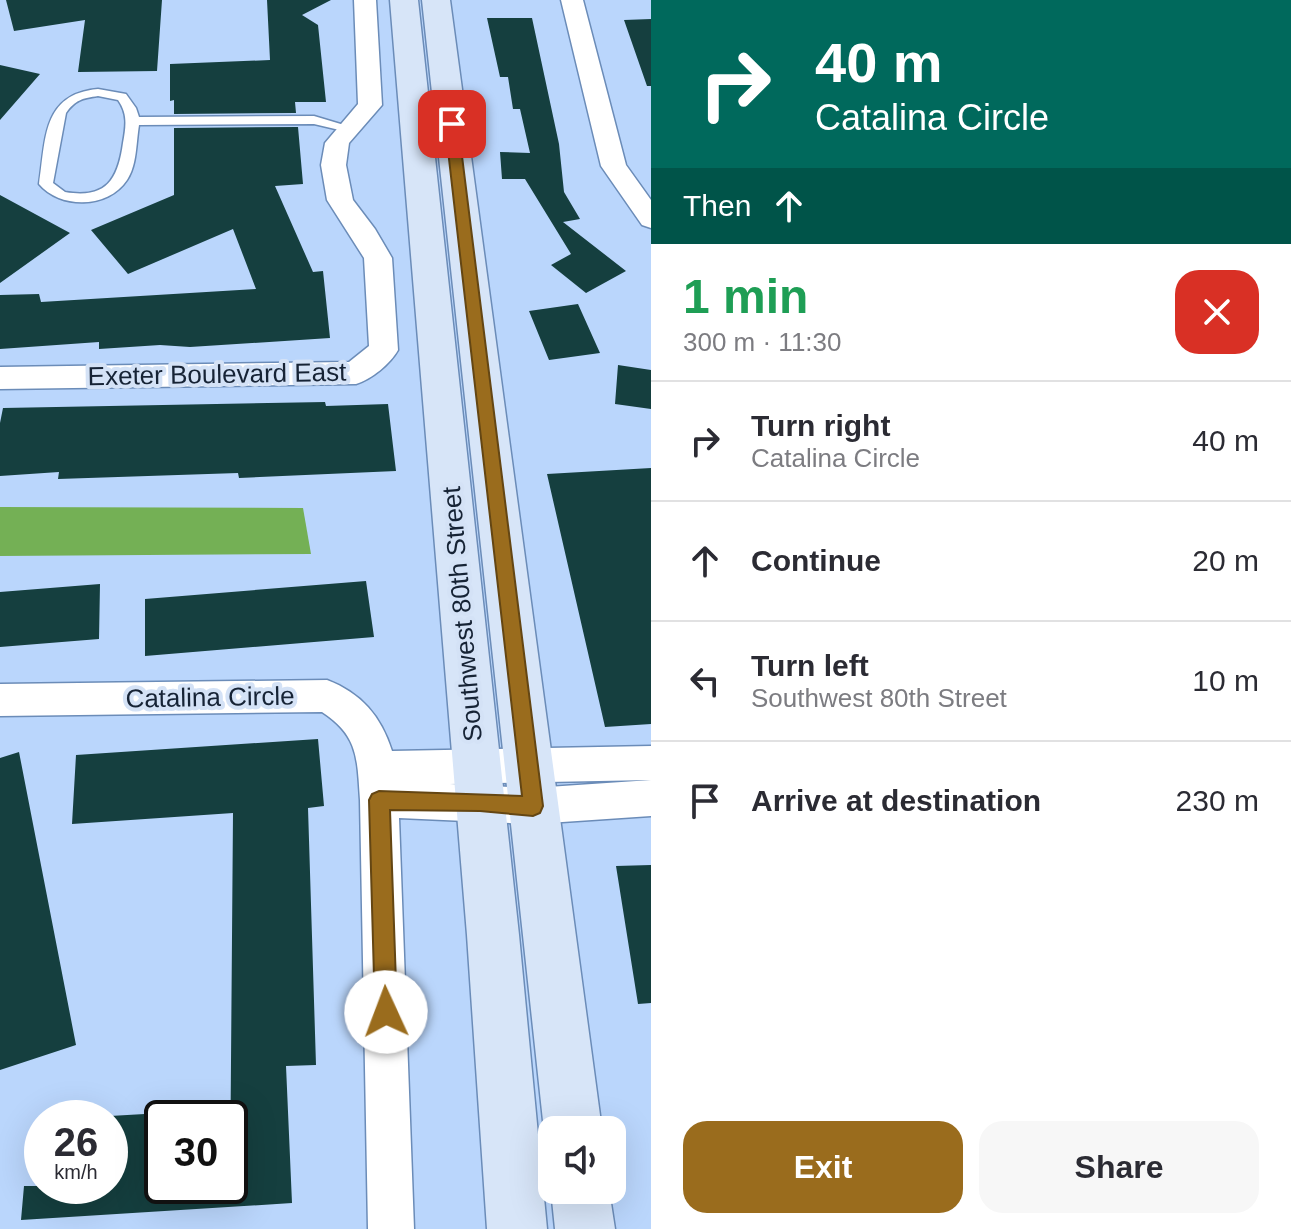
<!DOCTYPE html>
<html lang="en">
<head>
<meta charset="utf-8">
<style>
	:root { --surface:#fff; --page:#f7f7f7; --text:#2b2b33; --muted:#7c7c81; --line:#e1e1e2; --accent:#9a6c1d }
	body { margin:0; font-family:Helvetica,sans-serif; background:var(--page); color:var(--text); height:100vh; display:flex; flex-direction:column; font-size:30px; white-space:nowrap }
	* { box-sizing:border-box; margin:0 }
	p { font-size:26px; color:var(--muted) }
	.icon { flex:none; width:44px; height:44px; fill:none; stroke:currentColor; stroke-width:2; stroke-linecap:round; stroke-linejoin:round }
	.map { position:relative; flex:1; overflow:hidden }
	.panel { display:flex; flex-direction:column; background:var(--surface); width:640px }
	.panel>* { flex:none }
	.top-card { background:#00695c; color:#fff; overflow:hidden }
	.controls { position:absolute; left:538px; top:1116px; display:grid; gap:16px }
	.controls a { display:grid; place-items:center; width:88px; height:88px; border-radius:16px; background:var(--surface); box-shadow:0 8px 32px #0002; font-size:40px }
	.speed { position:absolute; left:24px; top:1100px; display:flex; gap:16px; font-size:40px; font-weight:700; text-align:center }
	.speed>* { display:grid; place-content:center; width:104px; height:104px; border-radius:50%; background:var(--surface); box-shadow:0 8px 32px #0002; line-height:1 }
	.speed small { font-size:20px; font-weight:400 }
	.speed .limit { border:4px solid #111; border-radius:12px; background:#fff; color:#111 }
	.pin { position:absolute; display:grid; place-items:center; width:68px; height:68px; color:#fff; margin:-34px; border-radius:16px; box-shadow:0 4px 12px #0006 }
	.me { position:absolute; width:88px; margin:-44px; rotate:358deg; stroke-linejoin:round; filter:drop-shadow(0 0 6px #0008) }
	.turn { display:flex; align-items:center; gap:28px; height:168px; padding:0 32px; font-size:36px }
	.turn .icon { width:104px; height:104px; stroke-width:2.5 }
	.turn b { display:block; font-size:56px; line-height:68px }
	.then { display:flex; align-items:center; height:76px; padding:0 32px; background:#0003; gap:16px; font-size:30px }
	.round { display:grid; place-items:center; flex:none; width:84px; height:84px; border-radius:24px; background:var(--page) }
	.summary { display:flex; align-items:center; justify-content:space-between; height:136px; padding:0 32px }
	h1 { font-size:48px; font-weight:700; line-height:60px; color:#1e9e55 }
	.cta { display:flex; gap:16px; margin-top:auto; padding:16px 32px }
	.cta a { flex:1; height:92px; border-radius:24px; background:var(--accent); color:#fff; font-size:32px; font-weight:700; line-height:92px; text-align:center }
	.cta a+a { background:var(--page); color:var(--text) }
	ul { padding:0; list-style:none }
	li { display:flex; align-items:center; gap:24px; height:120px; padding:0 32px; border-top:2px solid var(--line) }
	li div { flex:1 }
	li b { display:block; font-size:30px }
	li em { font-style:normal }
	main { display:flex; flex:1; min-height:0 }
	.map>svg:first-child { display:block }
	.water { fill:#74b055 }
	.building { fill:#153f3f }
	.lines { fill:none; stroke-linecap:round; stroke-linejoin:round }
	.lane-casing { stroke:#6b8cb8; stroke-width:3 }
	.street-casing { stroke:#6b8cb8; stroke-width:3 }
	.secondary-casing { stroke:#6b8cb8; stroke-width:3 }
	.lane { fill:#fff; fill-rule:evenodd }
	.street { fill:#fff; fill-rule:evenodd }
	.secondary { fill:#d7e5f8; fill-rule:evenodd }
	.route { fill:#9a6c1d; stroke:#644613; stroke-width:2 }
	.labels { text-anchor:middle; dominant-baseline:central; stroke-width:8; stroke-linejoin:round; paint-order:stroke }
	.street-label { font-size:26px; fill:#162335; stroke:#d4e2f6 }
</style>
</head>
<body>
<main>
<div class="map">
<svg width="651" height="1229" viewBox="0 0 651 1229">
	<rect width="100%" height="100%" fill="#bad6fc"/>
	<path class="water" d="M 0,507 L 303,508 L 311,554 L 0,556 Z"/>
	<path class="building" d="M 6,0 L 162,0 L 157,71 L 78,72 L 85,20 L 14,31 Z
		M 267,0 L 331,0 L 302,15 L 318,25 L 326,102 L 295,102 L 296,113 L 174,114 L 174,100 L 170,101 L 170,64 L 270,60 Z
		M 487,18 L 532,18 L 559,144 L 564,192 L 580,219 L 563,222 L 626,271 L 586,293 L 551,265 L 571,254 L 525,179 L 502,179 L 500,152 L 530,153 L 520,109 L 513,109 L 508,77 L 500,77 Z
		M 651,19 L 651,86 L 647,86 L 624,20 Z
		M 0,65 L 40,74 L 0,120 Z
		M 298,127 L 303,184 L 275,186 L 313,272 L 323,271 L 330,338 L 190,347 L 160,345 L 99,349 L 99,342 L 0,349 L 0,295 L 39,294 L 41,302 L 256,289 L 233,229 L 128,274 L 91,230 L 174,195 L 174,128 Z
		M 0,195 L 70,233 L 0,283 Z
		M 578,304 L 600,353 L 549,360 L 529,311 Z
		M 618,365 L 651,370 L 651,409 L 615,404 Z
		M 325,402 L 326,406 L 388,404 L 396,471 L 239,478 L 238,473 L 58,479 L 59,472 L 0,476 L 0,423 L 3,408 Z
		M 651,468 L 651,724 L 605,727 L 547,474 Z
		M 366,581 L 374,637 L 145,656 L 145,599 Z
		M 100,584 L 99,639 L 0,647 L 0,592 Z
		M 318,739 L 324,806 L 308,808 L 316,1065 L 286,1066 L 292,1203 L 21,1220 L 24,1186 L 110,1186 L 110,1116 L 162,1113 L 162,1186 L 230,1186 L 233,813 L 72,824 L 76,755 Z
		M 19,752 L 76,1045 L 0,1070 L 0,758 Z
		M 651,865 L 651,1003 L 638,1004 L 616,866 Z"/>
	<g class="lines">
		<defs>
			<path id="lane" d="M 98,89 L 126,94 L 136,108 L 139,117 L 314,116 L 354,128 L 348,132 L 314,124 L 139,125 C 136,143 137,165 127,180 C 108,209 60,209 39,184 C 46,139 42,94 98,89 ZM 98,96 L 118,100 C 128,114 126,126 123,143 C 118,180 106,199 65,192 L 53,183 L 66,113 C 75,100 83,98 98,96 Z"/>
			<path id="street" d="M 354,0 L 376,0 L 382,105 L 349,143 L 346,165 L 353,200 L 375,229 L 392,258 L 398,350 C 390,364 372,379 356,384 L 0,389 L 0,367 L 349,362 L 369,346 L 364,258 L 327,200 L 321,165 L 325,143 L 358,104 Z
				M 561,0 L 583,0 L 626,165 L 651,200 L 651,228 L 642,225 L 601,166 Z
				M 327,680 C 361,693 381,716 392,751 L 651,746 L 651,780 L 450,784 L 533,788 L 651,780 L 651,816 L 533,824 L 399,818 L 414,1229 L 368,1229 L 360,800 C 357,759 359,736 322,712 L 0,716 L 0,684 Z"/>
			<path id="secondary" d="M 390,0 L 418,0 L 519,935 L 547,1229 L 487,1229 L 467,935 Z
				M 422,0 L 450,0 L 602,1130 L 552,1130 L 552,1148 L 544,1130 Z
				M 552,1187 L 552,1190 L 609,1190 L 615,1229 L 555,1229 L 551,1190 Z"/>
		</defs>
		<use href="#lane" class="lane-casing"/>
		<use href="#street" class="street-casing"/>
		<use href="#secondary" class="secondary-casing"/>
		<use href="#lane" class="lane"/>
		<use href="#street" class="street"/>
		<use href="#secondary" class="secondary"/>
	</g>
	<path class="route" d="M 452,120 L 458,124 L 543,806 L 540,813 L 533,816 L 480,811 L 390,810 L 397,1012 L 394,1020 L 386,1023 L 378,1020 L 375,1012 L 369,800 L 372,794 L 379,791 L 522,796 L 445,124 Z"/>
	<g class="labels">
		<g class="street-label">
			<text transform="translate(217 374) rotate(-1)">Exeter Boulevard East</text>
			<text transform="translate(462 614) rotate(-95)">Southwest 80th Street</text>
			<text transform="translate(210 697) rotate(-1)">Catalina Circle</text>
		</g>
	</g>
</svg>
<div class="controls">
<a><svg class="icon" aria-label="sound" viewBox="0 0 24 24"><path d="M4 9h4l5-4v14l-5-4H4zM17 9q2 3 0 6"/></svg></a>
</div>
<div class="speed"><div>26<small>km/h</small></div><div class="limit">30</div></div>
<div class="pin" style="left:452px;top:124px;background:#d93025"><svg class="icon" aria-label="arrive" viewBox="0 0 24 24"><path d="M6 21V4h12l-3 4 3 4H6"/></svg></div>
<svg class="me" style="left:386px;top:1012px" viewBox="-20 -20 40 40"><circle r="19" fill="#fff"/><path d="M0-13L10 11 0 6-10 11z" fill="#9a6c1d"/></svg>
</div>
<section class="panel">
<div class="top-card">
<div class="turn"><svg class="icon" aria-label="right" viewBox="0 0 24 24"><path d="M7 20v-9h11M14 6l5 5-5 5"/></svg><div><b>40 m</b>Catalina Circle</div></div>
<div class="then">Then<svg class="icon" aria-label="ahead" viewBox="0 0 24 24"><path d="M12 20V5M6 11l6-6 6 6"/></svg></div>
</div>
<div class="summary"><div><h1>1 min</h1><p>300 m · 11:30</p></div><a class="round" style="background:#d93025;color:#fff"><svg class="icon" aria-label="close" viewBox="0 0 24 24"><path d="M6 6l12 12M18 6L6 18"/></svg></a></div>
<ul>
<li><svg class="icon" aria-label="right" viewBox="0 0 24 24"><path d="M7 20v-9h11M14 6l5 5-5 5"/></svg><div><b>Turn right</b><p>Catalina Circle</p></div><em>40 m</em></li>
<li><svg class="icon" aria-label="ahead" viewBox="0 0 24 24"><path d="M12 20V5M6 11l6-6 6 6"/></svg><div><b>Continue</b></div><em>20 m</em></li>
<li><svg class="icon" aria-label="left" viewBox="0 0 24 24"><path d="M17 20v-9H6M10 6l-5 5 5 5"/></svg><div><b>Turn left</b><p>Southwest 80th Street</p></div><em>10 m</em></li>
<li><svg class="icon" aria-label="arrive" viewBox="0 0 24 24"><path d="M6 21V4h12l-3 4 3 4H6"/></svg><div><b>Arrive at destination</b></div><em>230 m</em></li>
</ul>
<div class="cta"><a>Exit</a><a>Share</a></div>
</section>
</main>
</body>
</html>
